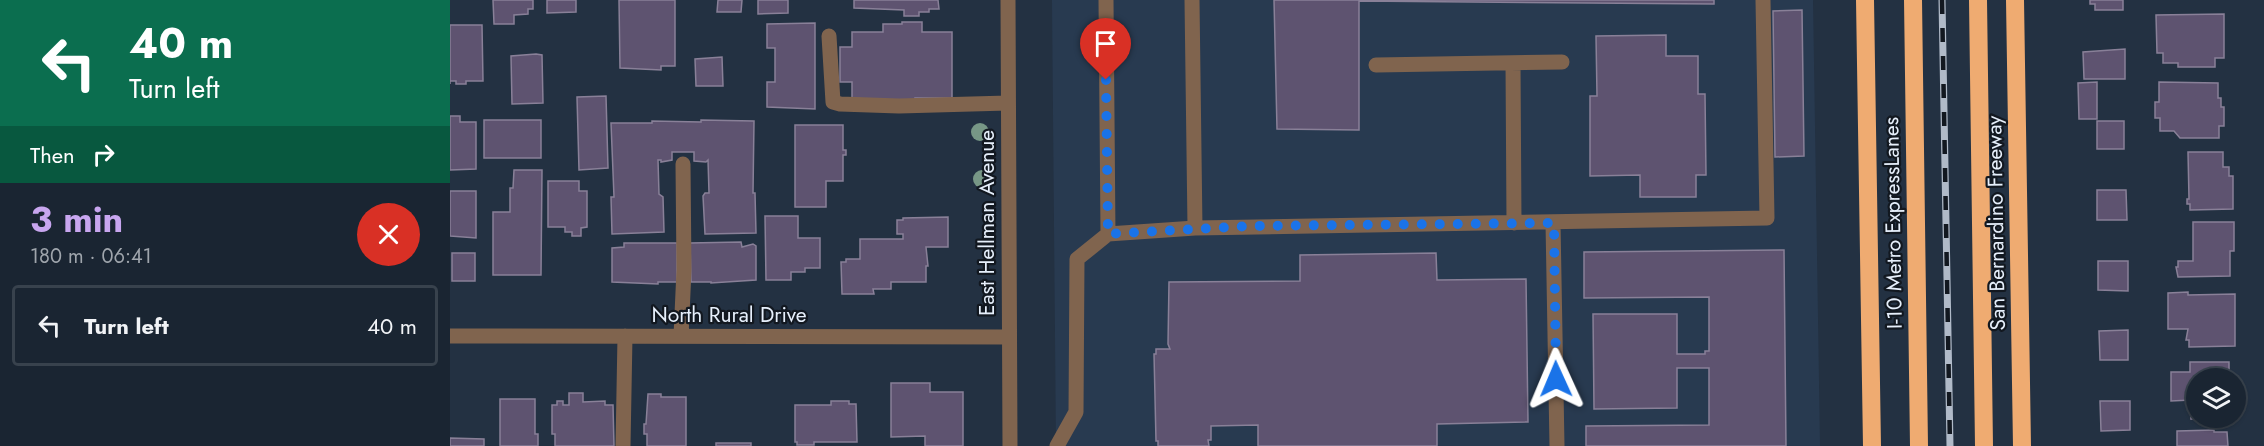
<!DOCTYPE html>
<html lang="en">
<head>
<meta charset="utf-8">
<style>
	:root { --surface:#1a2532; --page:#27313e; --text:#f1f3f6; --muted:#9fa5ac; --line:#38424d; --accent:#c8a6ef }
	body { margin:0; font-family:Jost,sans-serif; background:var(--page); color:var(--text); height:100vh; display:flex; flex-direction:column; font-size:22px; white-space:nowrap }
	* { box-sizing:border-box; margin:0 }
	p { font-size:20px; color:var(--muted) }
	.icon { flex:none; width:33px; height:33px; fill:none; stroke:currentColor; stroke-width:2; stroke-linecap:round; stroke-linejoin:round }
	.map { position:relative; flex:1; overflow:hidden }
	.drawer { display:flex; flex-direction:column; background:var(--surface); width:450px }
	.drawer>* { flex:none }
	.banner { background:#0b6e4f; color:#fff; overflow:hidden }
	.tools { position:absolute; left:1736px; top:368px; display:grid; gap:12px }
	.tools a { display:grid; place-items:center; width:60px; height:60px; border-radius:50%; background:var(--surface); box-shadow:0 2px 4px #0004,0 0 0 2px var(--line); font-size:30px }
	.pin { position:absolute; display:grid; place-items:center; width:51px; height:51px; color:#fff; margin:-62px -26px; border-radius:50% 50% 50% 0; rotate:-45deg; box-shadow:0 0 6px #0007 }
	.pin .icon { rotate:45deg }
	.me { position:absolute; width:66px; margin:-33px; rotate:359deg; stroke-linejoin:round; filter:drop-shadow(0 0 4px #0008) }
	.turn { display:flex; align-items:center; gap:21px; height:126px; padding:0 30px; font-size:27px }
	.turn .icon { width:78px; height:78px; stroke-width:2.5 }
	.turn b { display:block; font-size:42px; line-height:51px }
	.then { display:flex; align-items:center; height:57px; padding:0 30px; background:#0003; gap:12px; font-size:22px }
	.round { display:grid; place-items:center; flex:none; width:63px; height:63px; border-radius:32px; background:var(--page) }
	.summary { display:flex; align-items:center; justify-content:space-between; height:102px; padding:0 30px }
	h1 { font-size:36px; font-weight:700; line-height:45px; color:var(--accent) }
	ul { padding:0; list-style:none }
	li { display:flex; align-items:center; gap:18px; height:81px; margin:0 12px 9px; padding:0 18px; border:3px solid var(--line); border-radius:6px }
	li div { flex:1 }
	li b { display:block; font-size:22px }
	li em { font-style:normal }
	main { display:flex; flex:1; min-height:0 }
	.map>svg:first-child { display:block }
	.built { fill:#283a50 }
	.building { fill:#5e5370; stroke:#898098; stroke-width:1.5 }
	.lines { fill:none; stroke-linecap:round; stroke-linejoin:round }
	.minor { stroke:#80644e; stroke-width:15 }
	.highway { stroke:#efab71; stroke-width:18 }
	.rail-casing { stroke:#b0bac8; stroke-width:7 }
	.rail { stroke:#121820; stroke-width:4.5; stroke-dasharray:14; stroke-linecap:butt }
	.tree { fill:#779786 }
	.route { stroke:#1a73e8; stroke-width:10; stroke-dasharray:0 18 }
	.labels { text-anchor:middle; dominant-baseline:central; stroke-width:4.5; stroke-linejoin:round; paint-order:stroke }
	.street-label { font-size:21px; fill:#e6effb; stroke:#121820 }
</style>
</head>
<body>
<main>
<section class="drawer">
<div class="banner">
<div class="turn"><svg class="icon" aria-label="left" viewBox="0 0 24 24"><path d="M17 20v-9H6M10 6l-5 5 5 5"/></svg><div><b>40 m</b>Turn left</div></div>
<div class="then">Then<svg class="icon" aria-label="right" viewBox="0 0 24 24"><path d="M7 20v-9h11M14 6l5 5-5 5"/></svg></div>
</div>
<div class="summary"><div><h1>3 min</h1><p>180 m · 06:41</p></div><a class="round" style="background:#d93025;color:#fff"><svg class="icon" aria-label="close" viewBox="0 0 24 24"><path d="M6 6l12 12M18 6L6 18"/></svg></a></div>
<ul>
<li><svg class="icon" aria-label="left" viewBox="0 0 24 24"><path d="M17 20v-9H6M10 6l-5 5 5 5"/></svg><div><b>Turn left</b></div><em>40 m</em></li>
</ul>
</section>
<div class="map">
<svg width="1814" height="446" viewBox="0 0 1814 446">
	<rect width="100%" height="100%" fill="#233142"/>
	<path class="built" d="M 602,0 L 1363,0 L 1370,446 L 606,446 Z"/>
	<path class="building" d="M 43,0 L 83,0 L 83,9 L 78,9 L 78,14 L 64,15 L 64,24 L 44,24 Z
		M 97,0 L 126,0 L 126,12 L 97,13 Z
		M 169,0 L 225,0 L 225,66 L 211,66 L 211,70 L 170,68 Z
		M 268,0 L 292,0 L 291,12 L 267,12 Z
		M 308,0 L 338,0 L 338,13 L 308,14 Z
		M 404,0 L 488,0 L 489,9 L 479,9 L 479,12 L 469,12 L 469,16 L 454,16 L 454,10 L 404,8 Z
		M 824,0 L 1264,0 L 1264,4 L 909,1 L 909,130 L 827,129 Z
		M 1640,0 L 1673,0 L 1673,10 L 1645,10 L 1645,4 L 1640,4 Z
		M 1352,10 L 1354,156 L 1325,157 L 1323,11 Z
		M 1774,14 L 1774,58 L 1765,58 L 1765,67 L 1728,67 L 1728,63 L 1713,63 L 1713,53 L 1707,53 L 1706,15 Z
		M 452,22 L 472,22 L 472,32 L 502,32 L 502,98 L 465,98 L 465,103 L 402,98 L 402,82 L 390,82 L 390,47 L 402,47 L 402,32 L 433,32 L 433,24 L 452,24 Z
		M 365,23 L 365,109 L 317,107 L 317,82 L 325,82 L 325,48 L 317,48 L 317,24 Z
		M 0,25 L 32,25 L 33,81 L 16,81 L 16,84 L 6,84 L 6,81 L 0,81 L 0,84 Z
		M 1216,35 L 1216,56 L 1248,56 L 1248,94 L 1255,94 L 1256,175 L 1246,175 L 1246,197 L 1190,197 L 1190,175 L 1140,176 L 1140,96 L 1147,96 L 1146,36 Z
		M 1675,49 L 1675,79 L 1634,79 L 1633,52 Z
		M 86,54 L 92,55 L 93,103 L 62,104 L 61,56 Z
		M 272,57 L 273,86 L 246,86 L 245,59 Z
		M 1647,82 L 1647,119 L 1629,119 L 1628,83 Z
		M 1709,82 L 1768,83 L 1768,98 L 1771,98 L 1771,107 L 1774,107 L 1774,126 L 1769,126 L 1769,138 L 1730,138 L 1724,131 L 1710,131 L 1710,118 L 1705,118 L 1705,102 L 1709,102 Z
		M 156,96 L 158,168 L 129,170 L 127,97 Z
		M 0,116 L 10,116 L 10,122 L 26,122 L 26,169 L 0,170 Z
		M 34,120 L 91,120 L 91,158 L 34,158 Z
		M 251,120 L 304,121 L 303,193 L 305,193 L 306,233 L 255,234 L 253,196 L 255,193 L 259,193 L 258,160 L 256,162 L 244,161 L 244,152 L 222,152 L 222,160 L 211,162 L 211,160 L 208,160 L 209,194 L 213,197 L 214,232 L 162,234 L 161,197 L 164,197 L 161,123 L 202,123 L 202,121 L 251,122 Z
		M 1647,121 L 1674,121 L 1674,149 L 1647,149 Z
		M 345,125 L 393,125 L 393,150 L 396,150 L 396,155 L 393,155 L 393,181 L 376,181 L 376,207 L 345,207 Z
		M 1738,152 L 1773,152 L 1773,167 L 1779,167 L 1779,176 L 1783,176 L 1783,209 L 1740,210 L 1740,204 L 1737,204 L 1737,199 L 1739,199 Z
		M 64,170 L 92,170 L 91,275 L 43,275 L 43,212 L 60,212 L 60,188 L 63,188 Z
		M 98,181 L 129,181 L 129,191 L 137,191 L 137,227 L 131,228 L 131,236 L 122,236 L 122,232 L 115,232 L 115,227 L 98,227 Z
		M 1647,190 L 1676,190 L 1677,220 L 1647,220 Z
		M 0,191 L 26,191 L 26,238 L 0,236 Z
		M 315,216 L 348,216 L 348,238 L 370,238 L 370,268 L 355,268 L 355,272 L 341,272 L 341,280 L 316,280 Z
		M 498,217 L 498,247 L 476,247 L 478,266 L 476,266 L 476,282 L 441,282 L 441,289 L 423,289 L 424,294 L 392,294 L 391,262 L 396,262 L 396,259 L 410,259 L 410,239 L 453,239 L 453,234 L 447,234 L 447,220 L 453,220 L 453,218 Z
		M 1743,222 L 1784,222 L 1784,251 L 1780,251 L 1780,276 L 1728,277 L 1726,267 L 1728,267 L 1728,261 L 1743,261 Z
		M 291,242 L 292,247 L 303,244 L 306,246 L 306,280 L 261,283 L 261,282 L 241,282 L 240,243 Z
		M 174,243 L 227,243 L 227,282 L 208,282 L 208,284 L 162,282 L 162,248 L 174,247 Z
		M 1334,250 L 1336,446 L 1136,446 L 1136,426 L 1259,425 L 1259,368 L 1227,368 L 1227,408 L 1144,409 L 1143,314 L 1227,314 L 1227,354 L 1255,354 L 1255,351 L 1259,351 L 1259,297 L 1134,298 L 1134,252 Z
		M 2,253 L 25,253 L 25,281 L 2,281 Z
		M 986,253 L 987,280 L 1076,279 L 1078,422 L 987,424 L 987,446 L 808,446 L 808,425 L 761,426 L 761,440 L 758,440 L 759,446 L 708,446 L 708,441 L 706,441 L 704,354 L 706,354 L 706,349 L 720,349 L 718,344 L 719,282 L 850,281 L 850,255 Z
		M 1648,261 L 1678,261 L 1678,291 L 1648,290 Z
		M 1738,292 L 1738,295 L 1785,294 L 1785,346 L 1739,347 L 1739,340 L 1736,340 L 1738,329 L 1718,329 L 1718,293 Z
		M 1678,330 L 1678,360 L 1650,360 L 1649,331 Z
		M 1740,362 L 1779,362 L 1779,378 L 1746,378 L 1746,417 L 1780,417 L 1780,419 L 1741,419 L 1741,412 L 1739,412 L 1739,407 L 1741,407 L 1741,400 L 1721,401 L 1721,372 L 1740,372 Z
		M 441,383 L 480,383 L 480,392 L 513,392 L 513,446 L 475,446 L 475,436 L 441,437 Z
		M 119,393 L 133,393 L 133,402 L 155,401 L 155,405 L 163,405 L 164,446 L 105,446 L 105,434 L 102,434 L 102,405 L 107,405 L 107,401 L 113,401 L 113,405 L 119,405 Z
		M 198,394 L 211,394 L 211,397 L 236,397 L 236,446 L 197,446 L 197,434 L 194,434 L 194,424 L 196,424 Z
		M 50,399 L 85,399 L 85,434 L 88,434 L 88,446 L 50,446 Z
		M 381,401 L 399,401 L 399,404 L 406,404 L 407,442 L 364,442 L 364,445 L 347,445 L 347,442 L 345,442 L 345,405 L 381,405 Z
		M 1650,401 L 1680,401 L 1680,430 L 1651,431 Z
		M 1764,430 L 1764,432 L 1777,432 L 1778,446 L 1727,446 L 1727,431 Z
		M 0,438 L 34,439 L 34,446 L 0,446 Z
		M 266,443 L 301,443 L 301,446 L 266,446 Z"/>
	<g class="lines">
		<path class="minor" d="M 558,0 L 560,446
			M 656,0 L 658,234
			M 379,36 L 383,102 L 390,104 L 449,106 L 558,103
			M 1063,63 L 1064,223
			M 926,65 L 1112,62
			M 1103,223 L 1107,446
			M 745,228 L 1317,218 L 1313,0
			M 0,336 L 559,337
			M 231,336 L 234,270 L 233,164
			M 173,446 L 175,336
			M 607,446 L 626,412 L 627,259 L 658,234 L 745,228 L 742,0"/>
		<path class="highway" d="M 1415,0 L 1422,446
			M 1463,0 L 1469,446
			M 1528,0 L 1534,446
			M 1565,0 L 1572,446"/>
		<defs>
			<path id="rail" d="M 1492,0 L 1500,446"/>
		</defs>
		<use href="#rail" class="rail-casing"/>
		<use href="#rail" class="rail"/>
	</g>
	<g class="tree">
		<circle cx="530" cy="132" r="9"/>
		<circle cx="532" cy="179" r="9"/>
	</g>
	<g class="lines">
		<path class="route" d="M 656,80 L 658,234 L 800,226 L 1104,223 L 1106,379"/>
	</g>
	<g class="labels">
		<g class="street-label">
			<text transform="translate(537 223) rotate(-90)">East Hellman Avenue</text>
			<text transform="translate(1443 223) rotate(-91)">I-10 Metro ExpressLanes</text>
			<text transform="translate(1546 223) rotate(-91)">San Bernardino Freeway</text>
			<text x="279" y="315">North Rural Drive</text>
		</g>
	</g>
</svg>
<div class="tools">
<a><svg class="icon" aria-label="layers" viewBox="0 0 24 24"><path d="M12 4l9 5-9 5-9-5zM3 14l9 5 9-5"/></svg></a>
</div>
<div class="pin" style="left:656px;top:80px;background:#d93025"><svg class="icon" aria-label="arrive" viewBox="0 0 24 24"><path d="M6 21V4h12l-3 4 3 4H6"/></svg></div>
<svg class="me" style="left:1106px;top:379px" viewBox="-20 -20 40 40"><path d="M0-17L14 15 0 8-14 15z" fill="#1a73e8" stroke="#fff" stroke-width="4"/></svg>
</div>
</main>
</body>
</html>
